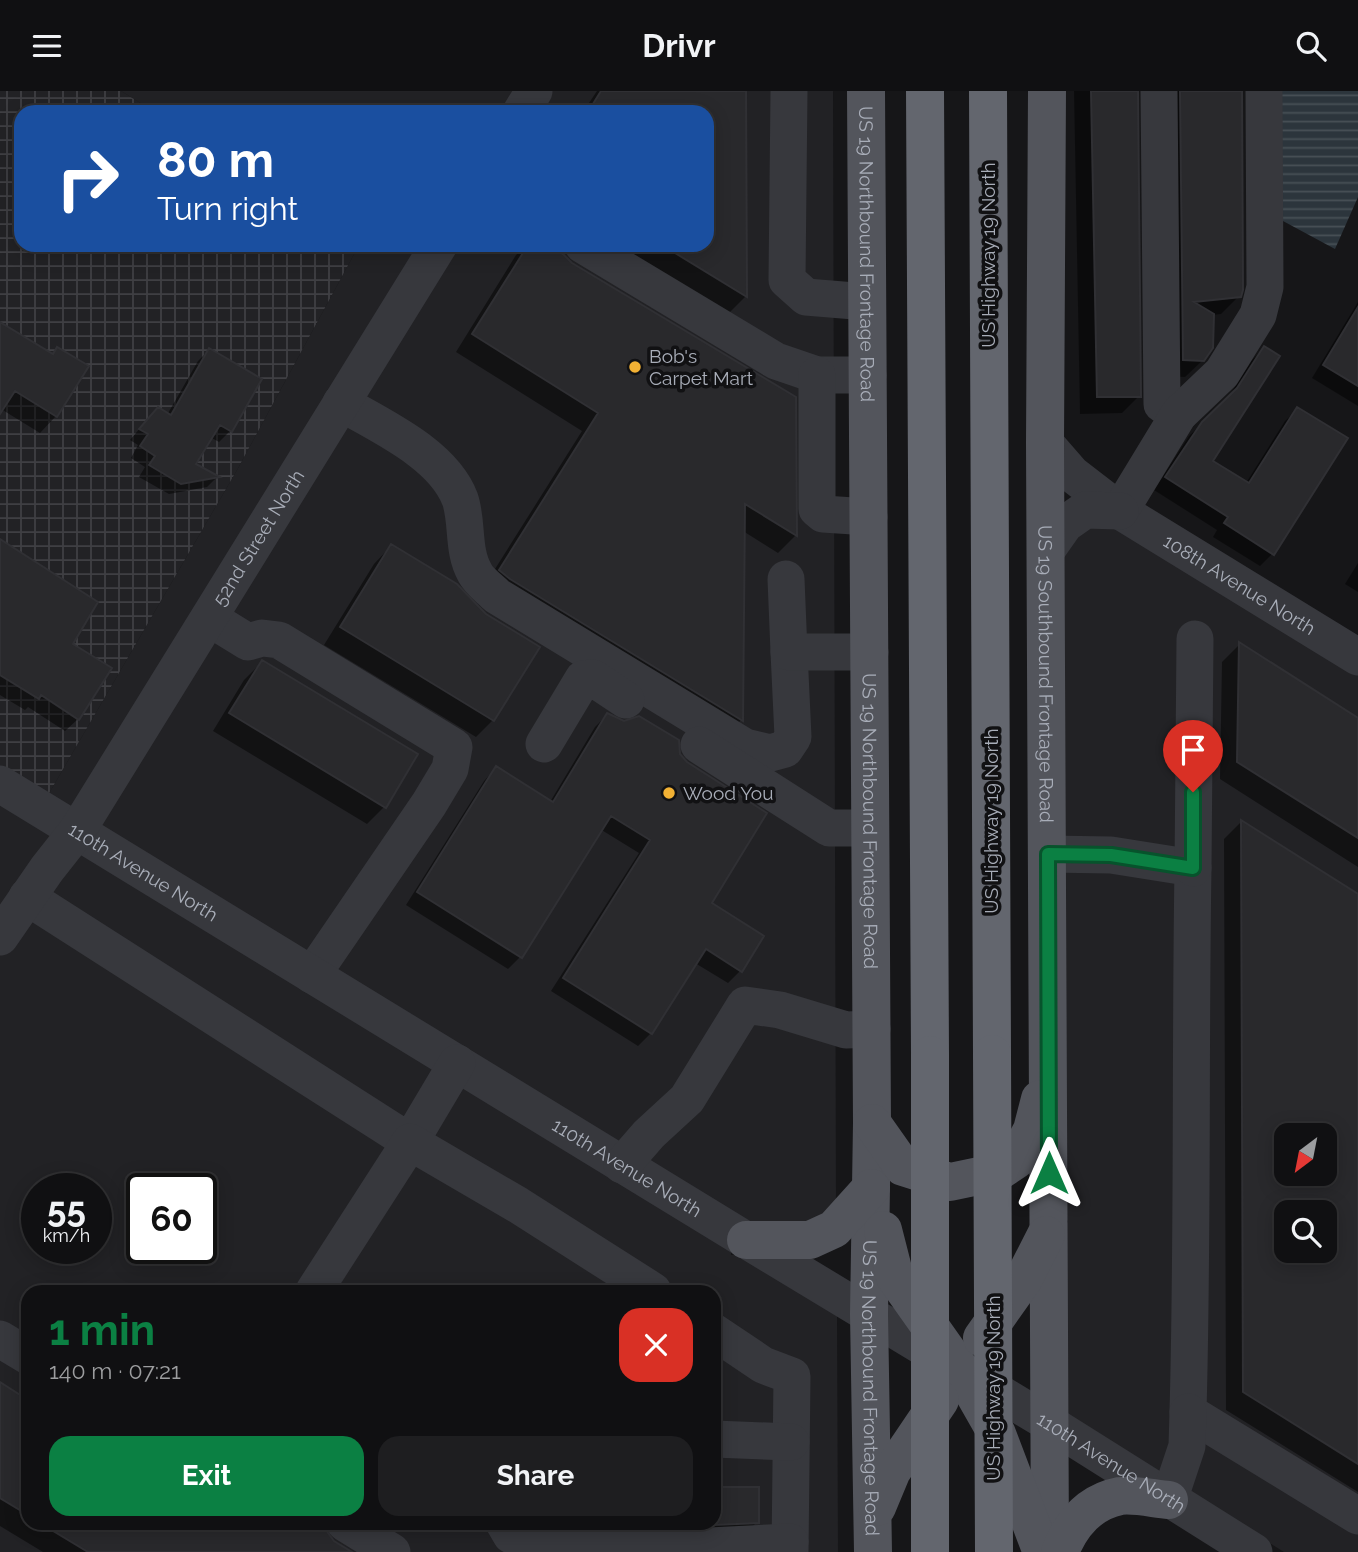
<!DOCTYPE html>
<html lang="en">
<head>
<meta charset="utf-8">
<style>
	:root { --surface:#101012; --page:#1e1e20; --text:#f1f3f6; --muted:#9c9d9f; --line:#303032; --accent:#0b8043 }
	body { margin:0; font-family:Raleway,sans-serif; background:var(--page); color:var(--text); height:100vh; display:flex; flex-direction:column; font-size:26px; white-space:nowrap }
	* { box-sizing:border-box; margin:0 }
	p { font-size:23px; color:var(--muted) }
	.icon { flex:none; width:38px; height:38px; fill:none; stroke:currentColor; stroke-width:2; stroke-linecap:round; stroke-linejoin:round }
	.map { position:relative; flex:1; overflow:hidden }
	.details { position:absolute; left:21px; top:1194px; width:700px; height:245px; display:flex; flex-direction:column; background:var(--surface); border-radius:21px; box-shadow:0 4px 18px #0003,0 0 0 2px var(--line) }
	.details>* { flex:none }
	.top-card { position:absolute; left:14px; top:14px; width:700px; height:147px; border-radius:21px; box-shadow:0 4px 18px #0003,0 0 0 2px var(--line); background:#1a4fa0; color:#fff; overflow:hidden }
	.needle { width:46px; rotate:212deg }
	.buttons { position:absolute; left:1274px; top:1032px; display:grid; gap:14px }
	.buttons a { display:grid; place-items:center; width:63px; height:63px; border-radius:14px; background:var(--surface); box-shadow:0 4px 18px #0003,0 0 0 2px var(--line); font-size:35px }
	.speed { position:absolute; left:21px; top:1082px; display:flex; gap:14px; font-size:35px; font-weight:700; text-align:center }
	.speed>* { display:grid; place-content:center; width:91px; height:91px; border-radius:50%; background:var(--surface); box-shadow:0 4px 18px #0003,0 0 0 2px var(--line); line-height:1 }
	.speed small { font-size:18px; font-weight:400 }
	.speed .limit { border:4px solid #111; border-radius:10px; background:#fff; color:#111 }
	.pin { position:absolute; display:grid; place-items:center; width:60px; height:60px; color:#fff; margin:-72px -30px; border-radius:50% 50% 50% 0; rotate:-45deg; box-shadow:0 0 7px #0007 }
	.pin .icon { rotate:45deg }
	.me { position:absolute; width:77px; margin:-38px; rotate:0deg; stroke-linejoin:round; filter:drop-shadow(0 0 5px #0008) }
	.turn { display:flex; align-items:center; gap:24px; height:147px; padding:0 28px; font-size:32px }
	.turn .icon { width:91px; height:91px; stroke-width:2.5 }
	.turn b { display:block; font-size:49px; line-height:60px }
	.round { display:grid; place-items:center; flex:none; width:74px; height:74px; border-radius:21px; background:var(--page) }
	.overview { display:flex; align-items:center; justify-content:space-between; height:119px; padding:0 28px }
	h1 { font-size:42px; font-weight:700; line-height:52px; color:var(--accent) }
	.cta { display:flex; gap:14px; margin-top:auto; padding:14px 28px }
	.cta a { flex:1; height:80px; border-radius:21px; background:var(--accent); color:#fff; font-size:28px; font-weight:700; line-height:80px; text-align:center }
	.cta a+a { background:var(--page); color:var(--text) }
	header { display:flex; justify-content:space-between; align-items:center; height:91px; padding:0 28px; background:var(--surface); font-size:32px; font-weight:700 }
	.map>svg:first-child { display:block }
	.built { fill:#222225; fill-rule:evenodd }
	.industrial { fill:url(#industrial-grid) }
	.water { fill:url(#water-rules) }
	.shadow { fill:#0007; fill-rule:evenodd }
	.building { fill:#29292c; stroke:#303034; stroke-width:2; fill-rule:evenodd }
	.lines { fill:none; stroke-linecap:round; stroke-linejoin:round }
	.minor { stroke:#37383d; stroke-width:37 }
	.major { stroke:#53555c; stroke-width:38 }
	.highway { stroke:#63666e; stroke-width:38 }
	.highway-bridge { stroke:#63666e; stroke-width:38 }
	.route-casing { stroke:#07532c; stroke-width:18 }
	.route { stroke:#0b8043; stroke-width:12 }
	.poi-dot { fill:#f2b134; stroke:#111113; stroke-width:2.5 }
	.labels { text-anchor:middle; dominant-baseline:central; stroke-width:7; stroke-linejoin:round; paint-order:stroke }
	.street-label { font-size:19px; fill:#a8adb8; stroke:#111113 }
	.poi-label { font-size:19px; fill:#a8adb8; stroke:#111113; text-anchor:start }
</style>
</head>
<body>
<header><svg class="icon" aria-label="menu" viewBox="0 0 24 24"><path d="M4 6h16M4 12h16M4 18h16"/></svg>Drivr<svg class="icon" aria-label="search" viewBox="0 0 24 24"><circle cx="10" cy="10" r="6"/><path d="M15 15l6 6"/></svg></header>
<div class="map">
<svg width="1358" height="1461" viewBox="0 0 1358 1461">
	<defs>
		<pattern id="industrial-grid" width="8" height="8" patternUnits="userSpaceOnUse" patternTransform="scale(1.75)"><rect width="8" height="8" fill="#222225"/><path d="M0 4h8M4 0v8" fill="none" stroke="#3f3f43"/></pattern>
		<pattern id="water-rules" width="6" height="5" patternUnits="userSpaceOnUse" patternTransform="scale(1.75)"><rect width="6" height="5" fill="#2c353c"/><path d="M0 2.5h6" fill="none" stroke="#485056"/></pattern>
	</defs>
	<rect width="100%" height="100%" fill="#161618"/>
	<path class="built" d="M 121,0 L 518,0 L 505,21 L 155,21 Z
		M 550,0 L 833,0 L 836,1115 L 808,1134 L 751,1134 L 97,734 L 455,154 L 707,154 L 707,21 L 537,21 Z
		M 359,154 L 423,154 L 73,720 L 48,704 L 237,379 Z
		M 1088,434 L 1114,435 L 1358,584 L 1358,1461 L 1284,1461 L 1063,1323 L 1064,1140 L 1068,1130 L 1064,1127 L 1060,464 ZM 1286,1045 L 1325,1045 L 1325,1083 L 1286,1083 ZM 1286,1122 L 1325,1122 L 1325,1160 L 1286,1160 Z
		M 0,710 L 731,1158 L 731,1164 L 741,1164 L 837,1221 L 838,1461 L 0,1461 ZM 37,1097 L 96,1097 L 96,1157 L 37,1157 ZM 142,1097 L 201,1097 L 201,1157 L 142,1157 ZM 28,1200 L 714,1200 L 714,1432 L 28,1432 Z"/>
	<path class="industrial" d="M 0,0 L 121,0 L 155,21 L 21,21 L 21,154 L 359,154 L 237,379 L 48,704 L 0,675 Z"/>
	<path class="water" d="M 1276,0 L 1358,0 L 1358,106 L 1335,158 L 1268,122 Z"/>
	<path class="shadow" d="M 597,0 L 744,0 L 745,206 L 728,223 L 616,154 L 707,154 L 707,21 L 583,21 Z
		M 1074,0 L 1136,0 L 1139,305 L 1122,322 L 1080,323 Z
		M 1153,0 L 1240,0 L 1239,205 L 1221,223 L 1212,224 L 1203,269 L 1185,286 L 1166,285 Z
		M 527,154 L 546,154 L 571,173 L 794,307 L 795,445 L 778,462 L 743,440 L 741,629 L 724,646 L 483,497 L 582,340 L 456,261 L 516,164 Z
		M 1358,211 L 1358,315 L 1312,287 Z
		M 0,233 L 51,265 L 58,258 L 56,325 L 40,342 L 1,318 L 0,319 Z
		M 1264,257 L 1211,370 L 1246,392 L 1285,330 L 1298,318 L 1345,348 L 1272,463 L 1260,475 L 1213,446 L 1217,439 L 1154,399 L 1189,345 L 1226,310 L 1252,269 Z
		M 209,259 L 230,340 L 219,351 L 210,346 L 194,374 L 217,386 L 207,396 L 169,403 L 139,386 L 145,376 L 131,367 L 138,354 L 130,349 L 147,329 L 167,324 L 198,270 Z
		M 0,451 L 70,553 L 78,628 L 65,640 L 28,616 L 25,619 L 0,604 Z
		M 391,455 L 493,629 L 476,646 L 324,554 L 374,473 Z
		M 1358,472 L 1358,501 L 1345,493 Z
		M 1239,554 L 1358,629 L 1358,776 L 1220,688 L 1222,571 Z
		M 262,571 L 385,715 L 367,733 L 213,640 L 244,589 Z
		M 607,624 L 678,664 L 710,813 L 740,880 L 728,892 L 695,872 L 651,942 L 638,955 L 551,900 L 639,762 L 600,738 L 520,866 L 508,878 L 406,814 L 484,690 L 496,677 L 550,711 L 595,636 Z
		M 1241,731 L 1358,805 L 1358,1401 L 1226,1319 L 1224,748 ZM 1286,1045 L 1325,1045 L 1325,1083 L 1286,1083 ZM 1286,1122 L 1325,1122 L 1325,1160 L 1286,1160 Z
		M 0,1293 L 28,1311 L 28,1432 L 310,1432 L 325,1441 L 333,1451 L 349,1461 L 43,1461 L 0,1435 Z
		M 714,1398 L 757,1431 L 744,1444 L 649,1444 L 649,1432 L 714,1432 Z"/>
	<path class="building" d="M 601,0 L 746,0 L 747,206 L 662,154 L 707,154 L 707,21 L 588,21 Z
		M 1091,0 L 1138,0 L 1141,306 L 1097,306 Z
		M 1180,0 L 1242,0 L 1243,199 L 1241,206 L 1194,211 L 1214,223 L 1213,257 L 1204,270 L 1183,269 Z
		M 528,154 L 549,154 L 564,164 L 572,172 L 796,306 L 797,445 L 745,413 L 743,630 L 510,488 L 499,479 L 598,322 L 472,243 Z
		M 1358,216 L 1358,295 L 1323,274 Z
		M 0,231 L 53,263 L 57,256 L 89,275 L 57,326 L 15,300 L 0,323 Z
		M 1264,255 L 1280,265 L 1213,370 L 1249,392 L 1297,316 L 1348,347 L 1274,464 L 1224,432 L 1228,426 L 1165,386 L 1202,331 L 1237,297 Z
		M 209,257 L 262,288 L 232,341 L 220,334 L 196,373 L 220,386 L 181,393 L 149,374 L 155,365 L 140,355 L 148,343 L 139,338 L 158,316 L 171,324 Z
		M 0,448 L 98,511 L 73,553 L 112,577 L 79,629 L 41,604 L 39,608 L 0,584 Z
		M 391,453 L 457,493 L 486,523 L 540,556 L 494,630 L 340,536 Z
		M 1239,551 L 1358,627 L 1358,747 L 1237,671 Z
		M 262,569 L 418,663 L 386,717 L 229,622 Z
		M 607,622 L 624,630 L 639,625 L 679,649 L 680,663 L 687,671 L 767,722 L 712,812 L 764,845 L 742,881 L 706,858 L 652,943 L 563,887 L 650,749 L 611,725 L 522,867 L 417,801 L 496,675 L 553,711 Z
		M 1241,729 L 1358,803 L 1358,1373 L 1243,1301 ZM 1286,1045 L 1325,1045 L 1325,1083 L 1286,1083 ZM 1286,1122 L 1325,1122 L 1325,1160 L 1286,1160 Z
		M 0,1291 L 28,1309 L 28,1424 L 0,1407 Z
		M 714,1396 L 759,1396 L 759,1432 L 714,1434 Z
		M 40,1432 L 313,1432 L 326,1439 L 334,1450 L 352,1461 L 88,1461 Z"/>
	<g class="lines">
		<g class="minor">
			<path d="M 789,0 L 787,189 L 806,206 L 867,211"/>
			<path d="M 1159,0 L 1162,313 L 1179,323"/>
			<path d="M 521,21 L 534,0"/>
			<path d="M 583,154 L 776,270 L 817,284 L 868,284"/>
			<path d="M 817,284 L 817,418 L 823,423 L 869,426"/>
			<path d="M 341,312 C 381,335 443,363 460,408 C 468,431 462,460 475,482 C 479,490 490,498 497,505 L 745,656 L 770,662 L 785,658 L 793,646 L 789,561"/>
			<path id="s1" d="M 1045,352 L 1072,383 L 1120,420 L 1358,566"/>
			<path d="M 1120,420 L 1179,323 L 1222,282 L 1258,224 L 1265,196 L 1264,0"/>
			<path d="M 1046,460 L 1065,433 L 1085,419 L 1120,420"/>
			<path d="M 786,488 L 789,561 L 870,561"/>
			<path d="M 209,527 L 248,551 L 262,547 L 279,549 L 454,656 L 450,678 L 429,713 L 312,884"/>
			<path d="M 544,653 L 583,588 L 593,587 L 626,609"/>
			<path d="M 699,654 L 829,737 L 870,737"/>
			<path id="s2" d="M 0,693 L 746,1149 L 1049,1332 L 1254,1461"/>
			<path d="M 1048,763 L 1111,764 L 1193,777 C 1190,958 1193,1140 1188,1321 L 1358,1425"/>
			<path d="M 1193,777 L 1195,548"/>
			<path d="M 27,806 L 410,1051 L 457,972"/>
			<path id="s3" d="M 0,846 L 47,778 L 77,740 L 439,154"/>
			<path d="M 622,1074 L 649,1043 L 687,1008 L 745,914 L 780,919 L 846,939 L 872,938"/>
			<path d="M 314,1200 L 410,1051 L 518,1114 L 653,1200"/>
			<path d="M 714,1241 L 763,1274 L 792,1285 L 790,1461"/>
			<path d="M 0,1248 L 28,1265"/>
			<path d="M 714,1348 L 791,1351"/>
			<path d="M 1169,1409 L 1187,1355 L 1188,1321"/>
			<path d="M 345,1432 L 392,1461"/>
			<path d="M 504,1432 L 511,1444 L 536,1453 L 639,1450 L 689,1456 L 790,1451"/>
		</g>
		<g class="major">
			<path id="s4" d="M 866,0 L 872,1032 L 869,1223 L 873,1461"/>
			<path id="s5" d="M 1047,0 L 1045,352 L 1050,1461"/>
			<path d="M 872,1032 L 903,1076 L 950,1091 L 998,1081 L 1016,1069 L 1032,1039 L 1040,1008"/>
			<path d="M 883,1139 L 895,1186 L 960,1278 L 997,1343 L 1041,1459"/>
			<path d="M 746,1149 L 810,1149 L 834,1138 L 871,1097"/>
			<path d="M 982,1247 L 1023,1189 L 1046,1144"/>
			<path d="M 877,1416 L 892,1380 L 940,1309"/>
			<path d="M 1060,1461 C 1071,1433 1089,1411 1120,1405 C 1135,1403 1155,1408 1169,1409"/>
		</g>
		<path class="highway" d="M 925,0 L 930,964
			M 988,0 L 992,963"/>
		<path class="highway-bridge" d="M 992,963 L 994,1461
			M 930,964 L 930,1461"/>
	</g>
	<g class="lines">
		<defs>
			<path id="route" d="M 1049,1082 L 1048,763 L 1111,764 L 1193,777 L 1193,701"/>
		</defs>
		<use href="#route" class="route-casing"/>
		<use href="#route" class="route"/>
	</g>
	<g class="poi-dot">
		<circle cx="635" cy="276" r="7"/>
		<circle cx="669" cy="702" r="7"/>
	</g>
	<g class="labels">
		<g class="street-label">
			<text stroke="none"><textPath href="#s4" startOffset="163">US 19 Northbound Frontage Road</textPath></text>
			<text transform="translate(988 164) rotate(-90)">US Highway 19 North</text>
			<text stroke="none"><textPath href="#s3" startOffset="476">52nd Street North</textPath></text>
			<text stroke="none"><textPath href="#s1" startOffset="242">108th Avenue North</textPath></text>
			<text stroke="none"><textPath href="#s5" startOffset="583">US 19 Southbound Frontage Road</textPath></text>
			<text transform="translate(991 730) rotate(-90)">US Highway 19 North</text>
			<text stroke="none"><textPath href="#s4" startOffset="730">US 19 Northbound Frontage Road</textPath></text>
			<text stroke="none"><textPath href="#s2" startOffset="168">110th Avenue North</textPath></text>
			<text stroke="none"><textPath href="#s2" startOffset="735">110th Avenue North</textPath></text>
			<text stroke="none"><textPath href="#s4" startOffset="1297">US 19 Northbound Frontage Road</textPath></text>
			<text transform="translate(993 1297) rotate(-90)">US Highway 19 North</text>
			<text stroke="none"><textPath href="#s2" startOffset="1302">110th Avenue North</textPath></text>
		</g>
		<g class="poi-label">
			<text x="649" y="265">Bob's<tspan x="649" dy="22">Carpet Mart</tspan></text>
			<text x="683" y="702">Wood You</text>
		</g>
	</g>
</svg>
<div class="buttons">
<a><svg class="needle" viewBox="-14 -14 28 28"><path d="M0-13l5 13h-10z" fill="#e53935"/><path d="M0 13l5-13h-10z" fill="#9c9d9f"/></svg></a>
<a><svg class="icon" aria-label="search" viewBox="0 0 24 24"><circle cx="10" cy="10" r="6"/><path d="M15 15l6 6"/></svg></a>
</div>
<div class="speed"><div>55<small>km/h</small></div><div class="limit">60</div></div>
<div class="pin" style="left:1193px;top:701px;background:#d93025"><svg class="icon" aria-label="arrive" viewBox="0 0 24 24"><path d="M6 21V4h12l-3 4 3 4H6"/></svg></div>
<svg class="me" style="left:1049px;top:1082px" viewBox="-20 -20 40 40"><path d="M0-17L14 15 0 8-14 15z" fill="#0b8043" stroke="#fff" stroke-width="4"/></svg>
<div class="top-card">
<div class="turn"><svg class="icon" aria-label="right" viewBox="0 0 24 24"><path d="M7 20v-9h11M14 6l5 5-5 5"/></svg><div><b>80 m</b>Turn right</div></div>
</div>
<section class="details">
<div class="overview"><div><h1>1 min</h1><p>140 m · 07:21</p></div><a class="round" style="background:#d93025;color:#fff"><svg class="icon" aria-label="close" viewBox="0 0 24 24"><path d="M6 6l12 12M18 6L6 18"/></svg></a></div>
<div class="cta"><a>Exit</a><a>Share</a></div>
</section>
</div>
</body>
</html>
